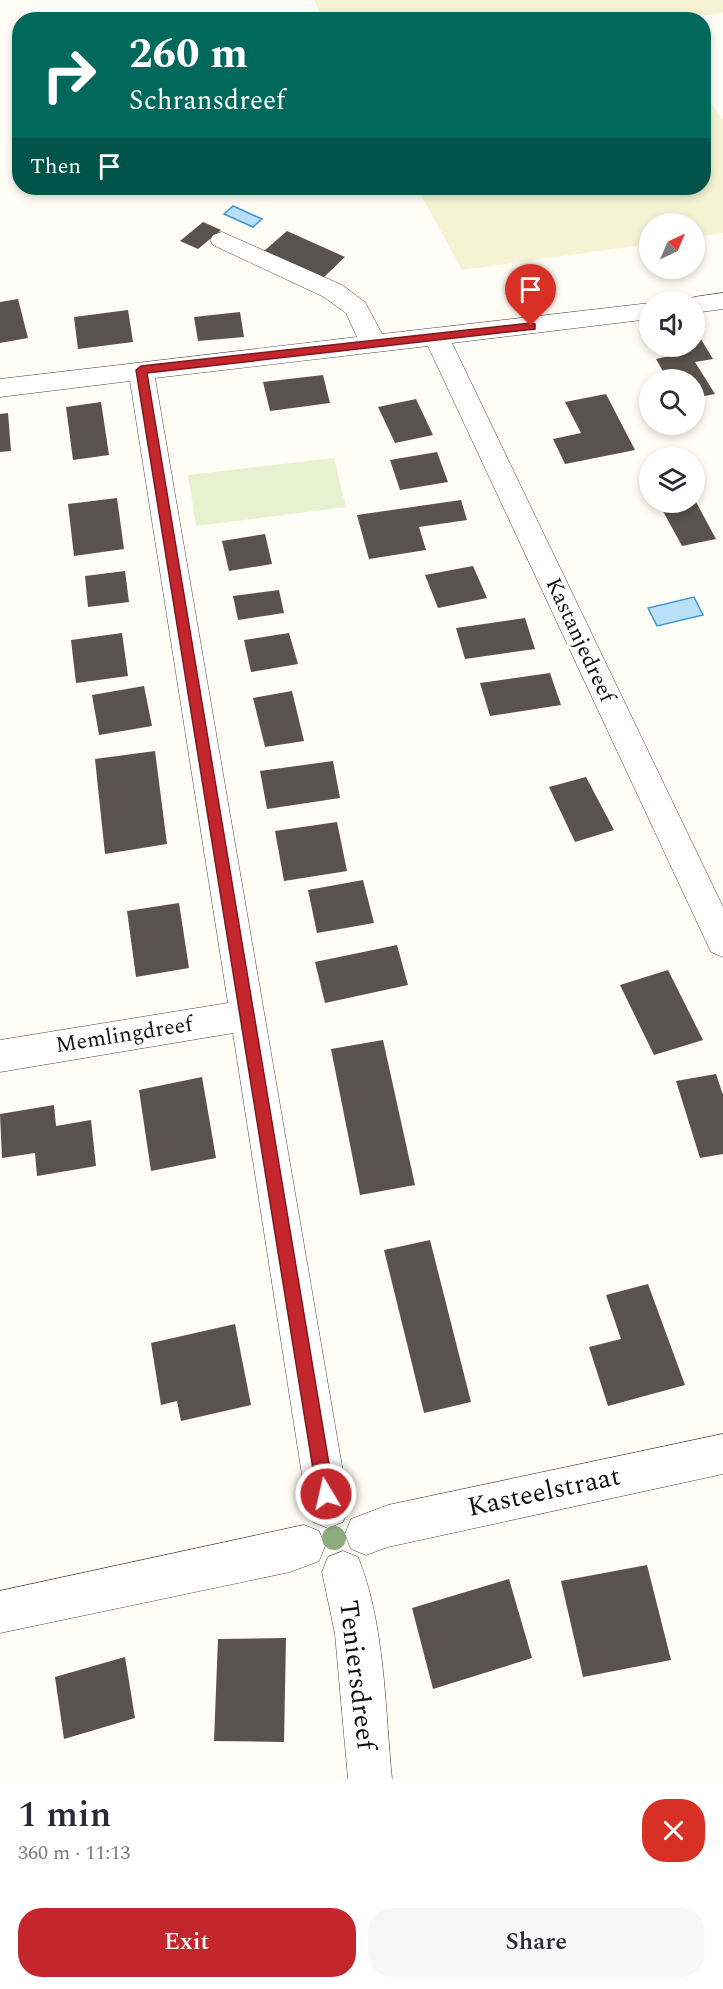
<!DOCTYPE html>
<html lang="en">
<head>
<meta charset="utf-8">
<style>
	:root { --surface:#fff; --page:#f7f7f7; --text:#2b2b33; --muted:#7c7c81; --accent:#c4262e }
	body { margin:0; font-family:Spectral,serif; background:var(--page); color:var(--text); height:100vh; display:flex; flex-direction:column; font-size:22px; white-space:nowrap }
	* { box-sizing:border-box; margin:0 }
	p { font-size:20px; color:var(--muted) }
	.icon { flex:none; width:33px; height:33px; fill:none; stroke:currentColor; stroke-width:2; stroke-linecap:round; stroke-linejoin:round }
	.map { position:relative; height:1779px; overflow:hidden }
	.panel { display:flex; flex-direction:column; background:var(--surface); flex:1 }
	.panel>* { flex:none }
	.guide { position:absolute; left:12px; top:12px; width:699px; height:183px; border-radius:24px; box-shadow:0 3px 9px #0003; background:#00695c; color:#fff; overflow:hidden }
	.needle { width:39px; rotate:44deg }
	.fabs { position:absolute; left:639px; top:213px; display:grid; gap:12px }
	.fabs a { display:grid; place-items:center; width:66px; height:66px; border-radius:50%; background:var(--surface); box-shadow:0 3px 9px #0003; font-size:30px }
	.pin { position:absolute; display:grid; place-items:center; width:51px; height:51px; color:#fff; margin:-62px -26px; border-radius:50% 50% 50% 0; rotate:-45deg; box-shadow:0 0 6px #0007 }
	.pin .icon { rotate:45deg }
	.me { position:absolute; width:66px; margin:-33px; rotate:351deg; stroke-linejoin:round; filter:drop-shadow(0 0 4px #0008) }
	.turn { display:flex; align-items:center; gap:21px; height:126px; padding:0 18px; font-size:27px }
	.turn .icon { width:78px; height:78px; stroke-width:2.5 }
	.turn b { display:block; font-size:42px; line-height:51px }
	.then { display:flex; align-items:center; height:57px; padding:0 18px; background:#0003; gap:12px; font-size:22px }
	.round { display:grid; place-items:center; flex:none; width:63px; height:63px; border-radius:24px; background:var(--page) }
	.headline { display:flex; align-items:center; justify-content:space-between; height:102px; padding:0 18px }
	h1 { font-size:36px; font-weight:600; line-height:45px }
	.cta { display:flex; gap:12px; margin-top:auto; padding:12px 18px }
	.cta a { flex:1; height:69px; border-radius:24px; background:var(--accent); color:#fff; font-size:24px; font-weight:600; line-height:69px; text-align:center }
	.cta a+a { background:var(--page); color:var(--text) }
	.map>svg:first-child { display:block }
	.farmland { fill:#f6f3d4 }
	.pitch { fill:#e6f2cf }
	.water { fill:#b9e0f7; stroke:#3f96cf; stroke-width:1.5 }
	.building { fill:#5a524d }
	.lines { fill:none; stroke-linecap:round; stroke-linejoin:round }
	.minor-casing { stroke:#444; stroke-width:1 }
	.minor { fill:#fff; fill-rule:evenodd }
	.tree { fill:#8dad7f }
	.route { fill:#c4262e; stroke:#7f191e; stroke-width:1.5 }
	.labels { text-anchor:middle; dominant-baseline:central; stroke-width:6; stroke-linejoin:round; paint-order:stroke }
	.street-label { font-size:22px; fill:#111; stroke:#fff }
	.near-street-label { font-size:27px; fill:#111; stroke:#fff }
</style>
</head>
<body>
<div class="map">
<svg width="723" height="1779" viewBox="0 0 723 1779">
	<rect width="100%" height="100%" fill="#fffdf5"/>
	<path class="farmland" d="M 314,0 L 723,0 L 723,13 L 670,20 L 324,20 Z
		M 704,93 L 723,120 L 723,233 L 695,237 L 694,224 L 650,224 L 649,244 L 462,270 L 417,188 L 704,188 Z"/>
	<path class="pitch" d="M 334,458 L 346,507 L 196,526 L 188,475 Z"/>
	<path class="water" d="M 233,206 L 262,219 L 253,227 L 224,214 Z
		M 694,597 L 703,615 L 657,626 L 648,608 Z"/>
	<path class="building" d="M 203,222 L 221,230 L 198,249 L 180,241 Z
		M 287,231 L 345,257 L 323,278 L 264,251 Z
		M 18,299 L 28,338 L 0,343 L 0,302 Z
		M 128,310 L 133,342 L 78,349 L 74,317 Z
		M 240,312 L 244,337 L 198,341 L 194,317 Z
		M 699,336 L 713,359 L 695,362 L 715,394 L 694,398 L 694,380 L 668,380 L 656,359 L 683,353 L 679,346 L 694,346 L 694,337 Z
		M 323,375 L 330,403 L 270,411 L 263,382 Z
		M 606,394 L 635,450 L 565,464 L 553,439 L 581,433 L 565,402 Z
		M 416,399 L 433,435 L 395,443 L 378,407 Z
		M 101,402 L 109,455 L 73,460 L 66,407 Z
		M 8,413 L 11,451 L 0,452 L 0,414 Z
		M 437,452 L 448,482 L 400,490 L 390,460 Z
		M 117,498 L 124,549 L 74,556 L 68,504 Z
		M 461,500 L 467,520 L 419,527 L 426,550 L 369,559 L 357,515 Z
		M 658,502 L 696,502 L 716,539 L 682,546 Z
		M 265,534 L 272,564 L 229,571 L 222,541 Z
		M 473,566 L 487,598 L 438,608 L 425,575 Z
		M 125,571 L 129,602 L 88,607 L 85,576 Z
		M 279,590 L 284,613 L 238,620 L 233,596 Z
		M 525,618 L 535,649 L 465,659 L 456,628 Z
		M 122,633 L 128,676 L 76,683 L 71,640 Z
		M 289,633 L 298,664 L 251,672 L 244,640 Z
		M 550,673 L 561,705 L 490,716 L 480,683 Z
		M 144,686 L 152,726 L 99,735 L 92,695 Z
		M 292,691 L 304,741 L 265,747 L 253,698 Z
		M 155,751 L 167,844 L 105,854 L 95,759 Z
		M 333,761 L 340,798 L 267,809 L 260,771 Z
		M 586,777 L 614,830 L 575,842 L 549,787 Z
		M 337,822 L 347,871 L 284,881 L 275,831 Z
		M 363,880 L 374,923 L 317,933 L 308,890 Z
		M 179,903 L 189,968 L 136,977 L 127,911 Z
		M 397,945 L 408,985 L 325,1003 L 315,962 Z
		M 668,970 L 703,1040 L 654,1055 L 620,985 Z
		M 383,1040 L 415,1185 L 360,1195 L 331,1049 Z
		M 716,1074 L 723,1095 L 723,1154 L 700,1158 L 676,1081 Z
		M 202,1077 L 216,1158 L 151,1171 L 139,1090 Z
		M 54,1105 L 56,1126 L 91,1120 L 96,1166 L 37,1176 L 35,1153 L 2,1158 L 0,1114 Z
		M 430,1240 L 471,1402 L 424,1413 L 384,1250 Z
		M 648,1284 L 685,1385 L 608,1406 L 589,1347 L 621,1339 L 606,1295 Z
		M 235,1324 L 251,1405 L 181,1421 L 177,1401 L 161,1405 L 151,1343 Z
		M 647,1565 L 671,1660 L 583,1677 L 561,1581 Z
		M 509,1579 L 532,1658 L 433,1689 L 412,1608 Z
		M 286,1638 L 284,1742 L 214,1741 L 218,1639 Z
		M 125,1657 L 135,1718 L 64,1739 L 55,1677 Z"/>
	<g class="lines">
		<defs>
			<path id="minor" d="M 222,232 L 342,285 L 365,302 L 382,334 L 650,303 L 650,319 L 452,343 L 723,907 L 723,957 L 711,952 L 428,346 L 155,378 L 349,1507 L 343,1522 L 328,1528 L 313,1522 L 307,1507 L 233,1033 L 0,1072 L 0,1040 L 228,1003 L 130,381 L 0,397 L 0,379 L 357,337 L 346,313 L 324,297 L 213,245 L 210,240 L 213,235 Z
				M 723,293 L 723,309 L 694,313 L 694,302 L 684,302 L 694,297 Z
				M 723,1434 L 723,1474 L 388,1547 L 366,1555 L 351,1549 L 345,1534 L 351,1519 L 388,1505 Z
				M 304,1525 L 319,1531 L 325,1546 L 319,1561 L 290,1572 L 0,1633 L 0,1591 Z
				M 343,1551 L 358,1557 C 385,1623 385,1708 392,1779 L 348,1779 L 335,1634 L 322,1572 L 328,1557 Z"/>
		</defs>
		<use href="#minor" class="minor-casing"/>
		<use href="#minor" class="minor"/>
	</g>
	<circle class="tree" cx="334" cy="1538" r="12"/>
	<path class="route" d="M 531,323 L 535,324 L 535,329 L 147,373 L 334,1494 L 331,1500 L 326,1502 L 320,1500 L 317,1494 L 136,370 L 141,366 Z"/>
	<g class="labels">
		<g class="street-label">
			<text transform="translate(580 640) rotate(65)">Kastanjedreef</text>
			<text transform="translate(124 1035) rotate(-9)">Memlingdreef</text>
		</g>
		<g class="near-street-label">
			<text transform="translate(544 1492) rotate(-12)">Kasteelstraat</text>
			<text transform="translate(357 1675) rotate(83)">Teniersdreef</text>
		</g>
	</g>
</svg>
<div class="fabs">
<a><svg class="needle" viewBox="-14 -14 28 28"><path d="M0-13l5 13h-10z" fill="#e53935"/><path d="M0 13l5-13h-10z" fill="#7c7c81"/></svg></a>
<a><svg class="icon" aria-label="sound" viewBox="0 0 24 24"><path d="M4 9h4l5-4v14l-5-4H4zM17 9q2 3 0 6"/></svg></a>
<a><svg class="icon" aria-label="search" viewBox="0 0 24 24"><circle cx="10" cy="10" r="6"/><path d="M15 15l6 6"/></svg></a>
<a><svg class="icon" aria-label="layers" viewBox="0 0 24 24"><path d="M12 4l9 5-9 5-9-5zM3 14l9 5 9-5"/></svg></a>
</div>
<div class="pin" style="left:531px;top:326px;background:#d93025"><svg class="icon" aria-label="arrive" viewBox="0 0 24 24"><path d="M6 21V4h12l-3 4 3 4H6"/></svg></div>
<svg class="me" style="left:326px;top:1494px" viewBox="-20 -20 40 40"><circle r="17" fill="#c4262e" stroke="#fff" stroke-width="3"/><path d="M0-11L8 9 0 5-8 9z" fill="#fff"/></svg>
<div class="guide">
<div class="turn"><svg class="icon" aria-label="right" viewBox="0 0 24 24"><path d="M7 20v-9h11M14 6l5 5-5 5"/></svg><div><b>260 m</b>Schransdreef</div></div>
<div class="then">Then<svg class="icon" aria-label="arrive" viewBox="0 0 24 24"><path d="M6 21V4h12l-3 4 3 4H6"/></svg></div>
</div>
</div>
<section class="panel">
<div class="headline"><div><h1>1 min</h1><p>360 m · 11:13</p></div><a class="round" style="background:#d93025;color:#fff"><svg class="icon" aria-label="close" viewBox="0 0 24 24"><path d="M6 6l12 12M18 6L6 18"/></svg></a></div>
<div class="cta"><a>Exit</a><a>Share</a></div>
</section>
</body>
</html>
